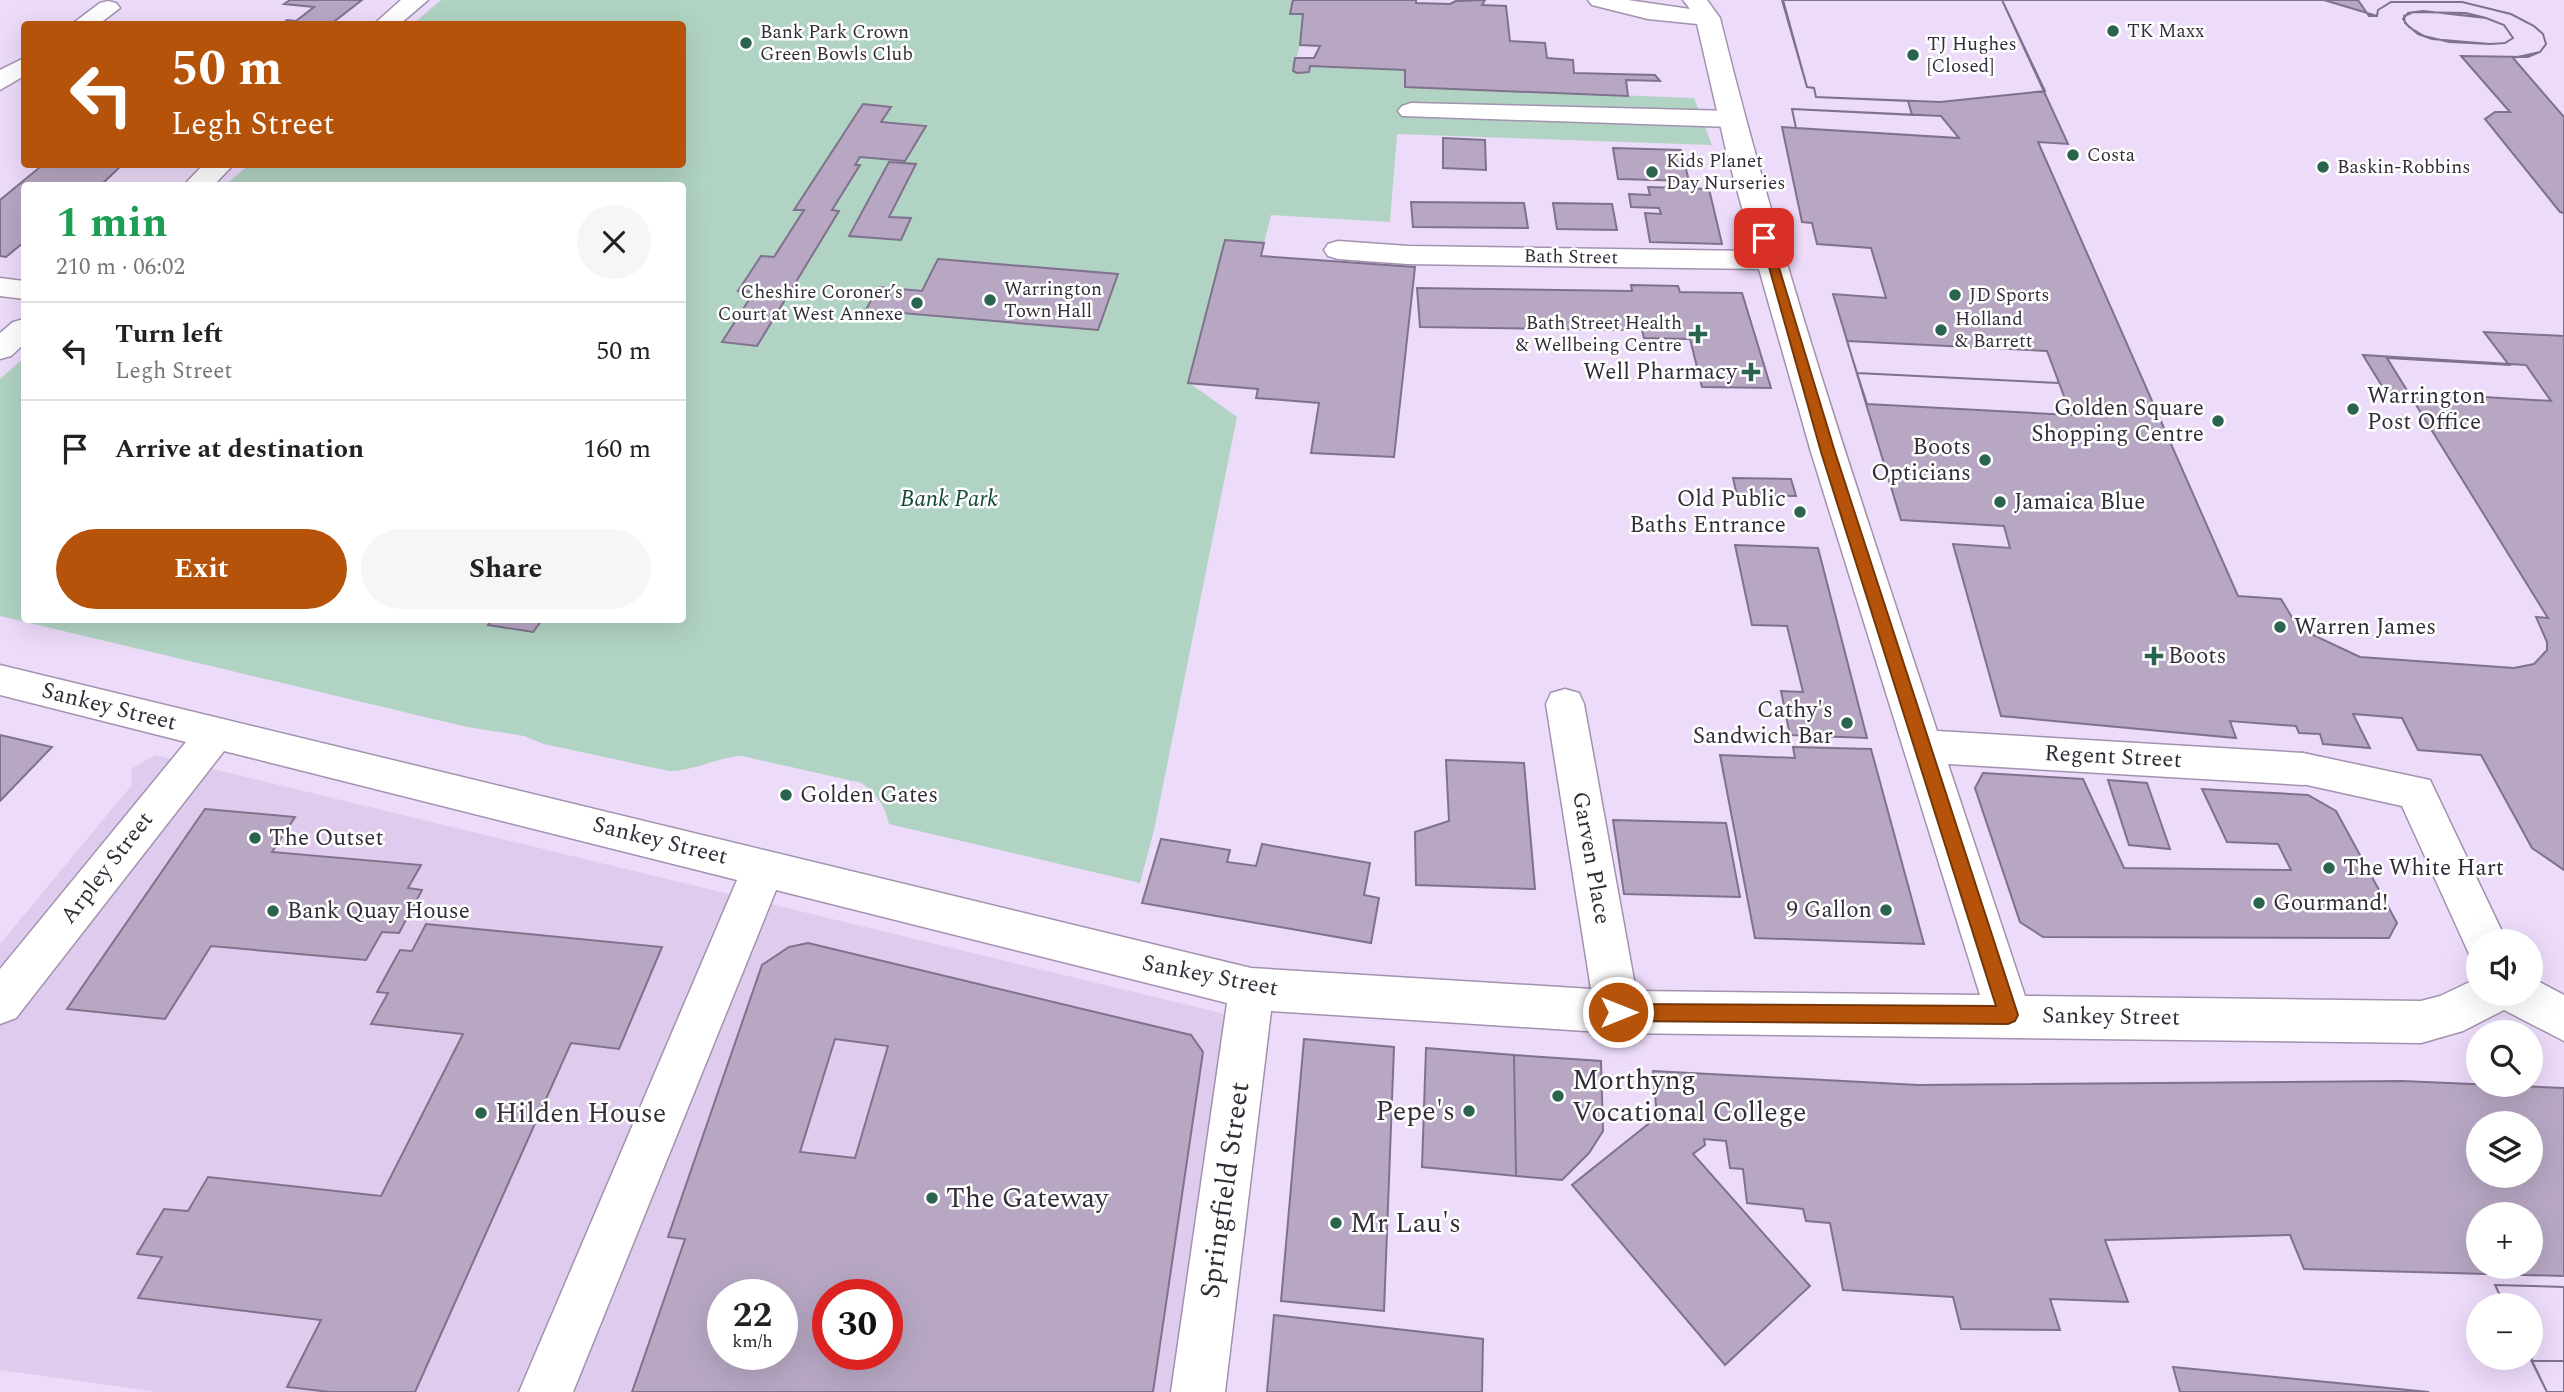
<!DOCTYPE html>
<html lang="en">
<head>
<meta charset="utf-8">
<style>
	:root { --surface:#fff; --page:#f6f6f6; --text:#222; --muted:#767676; --line:#e0e0e0; --accent:#b45309 }
	body { margin:0; font-family:Spectral,serif; background:var(--page); color:var(--text); height:100vh; display:flex; flex-direction:column; font-size:26px; white-space:nowrap }
	* { box-sizing:border-box; margin:0 }
	p { font-size:23px; color:var(--muted) }
	.icon { flex:none; width:38px; height:38px; fill:none; stroke:currentColor; stroke-width:2; stroke-linecap:round; stroke-linejoin:round }
	.map { position:relative; flex:1; overflow:hidden }
	.sheet { position:absolute; left:21px; top:182px; width:665px; height:441px; display:flex; flex-direction:column; background:var(--surface); border-radius:7px; box-shadow:0 7px 28px #0002 }
	.sheet>* { flex:none }
	.top-card { position:absolute; left:21px; top:21px; width:665px; height:147px; border-radius:7px; box-shadow:0 7px 28px #0002; background:#b45309; color:#fff; overflow:hidden }
	.controls { position:absolute; left:2466px; top:929px; display:grid; gap:14px }
	.controls a { display:grid; place-items:center; width:77px; height:77px; border-radius:50%; background:var(--surface); box-shadow:0 7px 28px #0002; font-size:35px }
	.speed { position:absolute; left:707px; top:1279px; display:flex; gap:14px; font-size:35px; font-weight:700; text-align:center }
	.speed>* { display:grid; place-content:center; width:91px; height:91px; border-radius:50%; background:var(--surface); box-shadow:0 7px 28px #0002; line-height:1 }
	.speed small { font-size:18px; font-weight:400 }
	.speed .limit { border:10px solid #d22; background:#fff; color:#111 }
	.pin { position:absolute; display:grid; place-items:center; width:60px; height:60px; color:#fff; margin:-30px; border-radius:14px; box-shadow:0 4px 10px #0006 }
	.me { position:absolute; width:77px; margin:-38px; rotate:90deg; stroke-linejoin:round; filter:drop-shadow(0 0 5px #0008) }
	.turn { display:flex; align-items:center; gap:24px; height:147px; padding:0 35px; font-size:32px }
	.turn .icon { width:91px; height:91px; stroke-width:2.5 }
	.turn b { display:block; font-size:49px; line-height:60px }
	.round { display:grid; place-items:center; flex:none; width:74px; height:74px; border-radius:37px; background:var(--page) }
	.overview { display:flex; align-items:center; justify-content:space-between; height:119px; padding:0 35px }
	h1 { font-size:42px; font-weight:700; line-height:52px; color:#1e9e55 }
	.button { display:flex; gap:14px; margin-top:auto; padding:14px 35px }
	.button a { flex:1; height:80px; border-radius:42px; background:var(--accent); color:#fff; font-size:28px; font-weight:700; line-height:80px; text-align:center }
	.button a+a { background:var(--page); color:var(--text) }
	ul { padding:0; list-style:none }
	li { display:flex; align-items:center; gap:21px; height:98px; padding:0 35px; border-top:2px solid var(--line) }
	li div { flex:1 }
	li b { display:block; font-size:26px }
	li em { font-style:normal }
	.map>svg:first-child { display:block }
	.built { fill:#dfcbee; fill-rule:evenodd }
	.green { fill:#b1d3c3 }
	.building { fill:#b7a7c3; stroke:#80718c; stroke-width:2; fill-rule:evenodd }
	.lines { fill:none; stroke-linecap:round; stroke-linejoin:round }
	.pedestrian-casing { stroke:#a292ae; stroke-width:3 }
	.minor-casing { stroke:#a292ae; stroke-width:3 }
	.tertiary-casing { stroke:#a292ae; stroke-width:3 }
	.pedestrian { fill:#fff; fill-rule:evenodd }
	.minor { fill:#fff; fill-rule:evenodd }
	.tertiary { fill:#fff; fill-rule:evenodd }
	.route { fill:#b45309; stroke:#753606; stroke-width:2 }
	.poi-dot { fill:#2b644e; stroke:#fff; stroke-width:2.5 }
	.labels { text-anchor:middle; dominant-baseline:central; stroke-width:5; stroke-linejoin:round; paint-order:stroke }
	.far-poi-label { font-size:19px; fill:#332d38; stroke:#fff; text-anchor:start }
	.far-street-label { font-size:19px; fill:#332d38; stroke:#fff }
	.poi-label { font-size:23px; fill:#332d38; stroke:#fff; text-anchor:start }
	.park-label { font-size:23px; font-style:italic; fill:#124935; stroke:#fff }
	.street-label { font-size:23px; fill:#332d38; stroke:#fff }
	.near-poi-label { font-size:28px; fill:#332d38; stroke:#fff; text-anchor:start }
	.near-street-label { font-size:28px; fill:#332d38; stroke:#fff }
</style>
</head>
<body>
<div class="map">
<svg width="2564" height="1392" viewBox="0 0 2564 1392">
	<rect width="100%" height="100%" fill="#ecdbf9"/>
	<path class="built" d="M 155,755 L 1225,1014 L 1176,1392 L 158,1392 L 0,1370 L 0,944 L 132,785 L 131,769 ZM 723,1295 L 782,1295 L 782,1354 L 723,1354 ZM 828,1295 L 887,1295 L 887,1354 L 828,1354 Z"/>
	<path class="green" d="M 441,0 L 1293,0 L 1290,13 L 1303,14 L 1300,45 L 1293,71 L 1308,72 L 1310,66 L 1405,70 L 1406,87 L 1694,98 L 1712,145 L 1397,134 L 1390,222 L 1271,215 L 1264,243 L 1225,240 L 1188,382 L 1237,417 L 1154,830 L 1140,883 L 889,824 C 885,805 877,795 862,783 L 742,756 C 717,757 695,771 669,771 L 544,744 L 524,736 L 467,727 L 0,616 L 0,379 L 24,358 L 24,620 L 682,620 L 682,186 L 225,185 L 250,164 L 682,164 L 682,24 L 413,24 Z"/>
	<path class="building" d="M 290,0 L 362,0 L 331,24 L 282,24 L 287,20 L 296,21 L 314,7 L 284,4 Z
		M 1293,0 L 1416,0 L 1416,3 L 1450,4 L 1456,1 L 1485,0 L 1482,5 L 1506,6 L 1510,41 L 1545,43 L 1547,58 L 1573,60 L 1574,73 L 1655,75 L 1660,81 L 1626,80 L 1628,96 L 1405,87 L 1405,70 L 1310,66 L 1309,72 L 1297,73 L 1293,71 L 1295,58 L 1314,58 L 1320,46 L 1300,45 L 1303,14 L 1290,14 Z
		M 1782,0 L 2002,0 L 2045,91 L 1940,102 L 1816,97 L 1814,88 L 1807,87 Z
		M 1783,0 L 2358,0 L 2369,16 L 2377,16 L 2378,10 L 2391,2 L 2462,2 L 2511,14 L 2534,26 L 2543,34 L 2546,44 L 2540,52 L 2513,58 L 2564,117 L 2564,870 L 2532,848 L 2481,755 L 2418,750 L 2402,718 L 2353,714 L 2370,748 L 2323,744 L 2320,734 L 2299,733 L 2296,726 L 2230,721 L 2236,738 L 2001,716 L 1953,544 L 2010,548 L 2004,526 L 1901,520 L 1833,294 L 1886,298 L 1871,248 L 1817,244 L 1812,223 L 1802,222 L 1782,127 L 1796,128 L 1792,109 L 1912,115 L 1908,101 L 1816,97 L 1814,88 L 1807,87 ZM 2414,12 L 2466,13 L 2486,18 L 2504,25 L 2513,38 L 2505,43 L 2490,44 L 2432,39 L 2418,34 L 2405,23 L 2404,16 Z
		M 2002,0 L 2324,0 L 2377,16 L 2378,10 L 2391,2 L 2462,2 L 2511,14 L 2534,26 L 2543,34 L 2546,44 L 2540,52 L 2528,57 L 2461,56 L 2510,112 L 2495,112 L 2485,119 L 2560,212 L 2564,213 L 2564,336 L 2484,332 L 2509,365 L 2387,358 L 2548,618 L 2536,617 L 2547,642 L 2547,650 L 2534,664 L 2514,668 L 2360,657 L 2313,635 L 2293,619 L 2281,599 L 2238,596 L 2038,142 L 2068,144 ZM 2423,11 L 2486,18 L 2504,25 L 2513,38 L 2505,43 L 2490,44 L 2449,42 L 2424,36 L 2409,27 L 2403,19 L 2408,13 Z
		M 863,104 L 891,107 L 881,122 L 926,126 L 905,161 L 860,157 L 855,165 L 860,165 L 832,210 L 839,211 L 757,346 L 722,342 L 754,292 L 738,291 L 761,256 L 774,257 L 804,210 L 794,210 Z
		M 1792,109 L 1941,116 L 1959,138 L 1796,128 Z
		M 1443,138 L 1485,140 L 1486,170 L 1443,168 Z
		M 1613,148 L 1681,150 L 1689,181 L 1618,179 Z
		M 889,162 L 916,164 L 889,217 L 911,218 L 901,240 L 849,236 Z
		M 47,164 L 123,164 L 100,186 L 24,186 L 24,242 L 6,257 L 0,256 L 0,200 L 40,167 Z
		M 1648,187 L 1709,189 L 1722,244 L 1650,242 L 1645,213 L 1661,214 L 1659,208 L 1631,207 L 1629,194 L 1650,195 Z
		M 1411,202 L 1524,203 L 1528,228 L 1413,227 Z
		M 1553,203 L 1612,204 L 1617,230 L 1557,229 Z
		M 1225,240 L 1264,243 L 1261,256 L 1415,267 L 1394,457 L 1311,453 L 1319,403 L 1256,398 L 1258,389 L 1188,383 Z
		M 938,259 L 1118,274 L 1098,330 L 866,310 L 878,287 L 922,291 Z
		M 1631,285 L 1678,286 L 1680,292 L 1742,293 L 1771,388 L 1702,387 L 1690,339 L 1644,338 L 1642,330 L 1420,327 L 1417,288 L 1632,291 Z
		M 1847,341 L 2047,351 L 2059,383 L 1857,373 Z
		M 2363,355 L 2526,365 L 2551,401 L 2385,391 Z
		M 1857,373 L 2059,383 L 2071,415 L 1867,404 Z
		M 1733,478 L 1791,479 L 1796,496 L 1737,495 Z
		M 1735,545 L 1818,548 L 1867,738 L 1790,735 L 1781,691 L 1803,692 L 1787,626 L 1752,625 Z
		M 492,620 L 542,620 L 533,632 L 488,625 Z
		M 0,735 L 52,747 L 0,801 Z
		M 1793,747 L 1871,749 L 1924,944 L 1755,938 L 1720,755 L 1795,758 Z
		M 1446,760 L 1524,763 L 1535,889 L 1416,885 L 1415,832 L 1449,821 Z
		M 1983,773 L 2083,779 L 2124,868 L 2291,870 L 2278,844 L 2227,842 L 2202,789 L 2308,795 L 2336,811 L 2397,923 L 2389,938 L 2043,937 L 2020,922 L 1975,788 Z
		M 2108,780 L 2147,783 L 2170,849 L 2129,845 Z
		M 205,809 L 295,817 L 272,852 L 421,865 L 408,888 L 422,890 L 399,933 L 382,932 L 366,960 L 211,946 L 165,1019 L 67,1009 Z
		M 1613,820 L 1726,823 L 1740,897 L 1624,894 Z
		M 1161,839 L 1230,850 L 1227,862 L 1256,866 L 1262,844 L 1370,863 L 1364,895 L 1379,898 L 1371,943 L 1142,903 Z
		M 426,924 L 662,947 L 619,1049 L 571,1043 L 415,1392 L 330,1392 L 287,1387 L 321,1320 L 138,1298 L 162,1257 L 137,1254 L 164,1209 L 188,1211 L 208,1177 L 381,1196 L 463,1034 L 371,1024 L 388,993 L 377,992 L 400,950 L 412,951 Z
		M 808,943 L 1191,1035 L 1203,1052 L 1153,1392 L 632,1392 L 685,1239 L 668,1237 L 762,965 L 789,947 ZM 835,1039 L 888,1046 L 855,1158 L 800,1152 ZM 723,1295 L 782,1295 L 782,1354 L 723,1354 ZM 828,1295 L 887,1295 L 887,1354 L 828,1354 Z
		M 1304,1039 L 1394,1047 L 1384,1311 L 1281,1301 Z
		M 1426,1048 L 1514,1055 L 1516,1176 L 1422,1167 Z
		M 1514,1055 L 1601,1061 L 1603,1131 L 1589,1153 L 1562,1180 L 1516,1176 Z
		M 1653,1071 L 1918,1085 L 2402,1081 L 2564,1088 L 2564,1276 L 2304,1269 L 2290,1235 L 2105,1240 L 2128,1302 L 2050,1299 L 2060,1330 L 1961,1329 L 1953,1297 L 1843,1290 L 1830,1223 L 1806,1221 L 1803,1209 L 1747,1203 L 1743,1169 L 1730,1168 L 1726,1141 L 1704,1139 L 1705,1145 L 1693,1154 L 1810,1286 L 1725,1365 L 1572,1185 L 1657,1117 ZM 2478,1124 L 2530,1124 L 2530,1176 L 2478,1176 ZM 2478,1214 L 2530,1214 L 2530,1267 L 2478,1267 Z
		M 2495,1285 L 2564,1287 L 2564,1361 L 2532,1361 L 2530,1306 L 2505,1306 Z
		M 2495,1285 L 2564,1287 L 2564,1392 L 2547,1392 L 2530,1358 L 2530,1306 L 2505,1306 Z
		M 1274,1315 L 1483,1339 L 1482,1392 L 1267,1392 Z
		M 2532,1361 L 2564,1361 L 2564,1392 L 2547,1392 Z
		M 2173,1367 L 2429,1392 L 2180,1392 Z"/>
	<g class="lines">
		<defs>
			<path id="pedestrian" d="M 1411,103 L 1732,111 L 1741,113 L 1745,119 L 1741,125 L 1732,127 L 1402,116 L 1398,111 L 1402,106 Z
				M 2303,753 L 2430,780 L 2507,942 L 2478,942 L 2478,959 L 2470,956 L 2402,806 L 2289,781 L 2283,769 L 2289,757 Z"/>
			<path id="minor" d="M 1588,0 L 1628,0 L 1690,9 L 1683,0 L 1707,0 L 1720,18 C 1779,259 1859,495 1937,731 L 2303,753 L 2317,757 L 2323,769 L 2317,781 L 2303,785 L 1948,764 L 2025,996 L 2421,1001 L 2440,996 L 2478,978 L 2478,994 L 2530,994 L 2530,977 L 2564,995 L 2564,1041 L 2504,1010 L 2463,1031 L 2421,1043 L 1617,1033 L 1271,1011 L 1225,1392 L 1171,1392 L 1227,1003 L 776,890 L 573,1392 L 519,1392 L 737,880 L 224,751 L 16,1018 L 0,1024 L 0,969 L 186,742 L 0,695 L 0,665 L 1251,968 L 1591,989 L 1546,704 L 1551,693 L 1565,689 L 1579,693 L 1584,704 L 1636,991 L 1980,995 L 1811,452 L 1759,269 L 1408,264 L 1338,259 L 1328,256 L 1324,250 L 1328,244 L 1338,241 L 1408,246 L 1754,251 L 1726,150 L 1697,24 L 1648,19 L 1592,5 Z
				M 108,1 L 116,3 L 120,8 L 99,24 L 72,24 L 100,3 Z
				M 24,58 L 24,76 L 0,90 L 0,70 Z
				M 0,278 L 24,281 L 24,299 L 0,296 Z"/>
			<path id="tertiary" d="M 401,0 L 428,0 L 400,24 L 374,24 Z
				M 204,164 L 234,164 L 213,186 L 183,186 Z
				M 24,319 L 24,344 L 11,356 L 0,359 L 0,333 L 13,322 Z"/>
		</defs>
		<use href="#pedestrian" class="pedestrian-casing"/>
		<use href="#minor" class="minor-casing"/>
		<use href="#tertiary" class="tertiary-casing"/>
		<use href="#pedestrian" class="pedestrian"/>
		<use href="#minor" class="minor"/>
		<use href="#tertiary" class="tertiary"/>
	</g>
	<path class="route" d="M 1760,235 L 1770,238 L 1835,452 L 2018,1015 L 2015,1021 L 2008,1024 L 1618,1021 L 1611,1019 L 1608,1012 L 1611,1006 L 1618,1004 L 1996,1006 L 1821,452 Z"/>
	<g class="poi-dot">
		<circle cx="2113" cy="31" r="7"/>
		<circle cx="746" cy="43" r="7"/>
		<circle cx="1913" cy="55" r="7"/>
		<circle cx="2073" cy="155" r="7"/>
		<circle cx="2323" cy="167" r="7"/>
		<circle cx="1652" cy="172" r="7"/>
		<circle cx="1955" cy="295" r="7"/>
		<circle cx="990" cy="300" r="7"/>
		<circle cx="917" cy="303" r="7"/>
		<circle cx="1941" cy="330" r="7"/>
		<path d="M1694.5 323.5h7v7h7v7h-7v7h-7v-7h-7v-7h7z"/>
		<path d="M1747.5 361.5h7v7h7v7h-7v7h-7v-7h-7v-7h7z"/>
		<circle cx="2353" cy="409" r="7"/>
		<circle cx="2218" cy="421" r="7"/>
		<circle cx="1985" cy="460" r="7"/>
		<circle cx="2000" cy="502" r="7"/>
		<circle cx="1800" cy="512" r="7"/>
		<circle cx="2280" cy="627" r="7"/>
		<path d="M2150.5 645.5h7v7h7v7h-7v7h-7v-7h-7v-7h7z"/>
		<circle cx="1847" cy="723" r="7"/>
		<circle cx="786" cy="795" r="7"/>
		<circle cx="255" cy="838" r="7"/>
		<circle cx="2329" cy="868" r="7"/>
		<circle cx="2259" cy="903" r="7"/>
		<circle cx="1886" cy="910" r="7"/>
		<circle cx="273" cy="911" r="7"/>
		<circle cx="1558" cy="1096" r="7"/>
		<circle cx="1469" cy="1111" r="7"/>
		<circle cx="481" cy="1113" r="7"/>
		<circle cx="932" cy="1198" r="7"/>
		<circle cx="1336" cy="1223" r="7"/>
	</g>
	<g class="labels">
		<g class="far-poi-label">
			<text x="2127" y="31">TK Maxx</text>
			<text x="760" y="32">Bank Park Crown<tspan x="760" dy="22">Green Bowls Club</tspan></text>
			<text x="1927" y="44">TJ Hughes<tspan x="1927" dy="22">[Closed]</tspan></text>
			<text x="2087" y="155">Costa</text>
			<text x="1666" y="161">Kids Planet<tspan x="1666" dy="22">Day Nurseries</tspan></text>
			<text x="2337" y="167">Baskin-Robbins</text>
			<text x="1004" y="289">Warrington<tspan x="1004" dy="22">Town Hall</tspan></text>
			<text x="903" y="292" text-anchor="end">Cheshire Coroner’s<tspan x="903" dy="22">Court at West Annexe</tspan></text>
			<text x="1969" y="295">JD Sports</text>
			<text x="1955" y="319">Holland<tspan x="1955" dy="22">&amp; Barrett</tspan></text>
			<text x="1682" y="323" text-anchor="end">Bath Street Health<tspan x="1682" dy="22">&amp; Wellbeing Centre</tspan></text>
		</g>
		<g class="far-street-label">
			<text transform="translate(1571 257) rotate(1)">Bath Street</text>
		</g>
		<g class="poi-label">
			<text x="1737" y="372" text-anchor="end">Well Pharmacy</text>
			<text x="2367" y="396">Warrington<tspan x="2367" dy="26">Post Office</tspan></text>
			<text x="2204" y="408" text-anchor="end">Golden Square<tspan x="2204" dy="26">Shopping Centre</tspan></text>
			<text x="1971" y="447" text-anchor="end">Boots<tspan x="1971" dy="26">Opticians</tspan></text>
			<text x="1786" y="499" text-anchor="end">Old Public<tspan x="1786" dy="26">Baths Entrance</tspan></text>
			<text x="2014" y="502">Jamaica Blue</text>
			<text x="2294" y="627">Warren James</text>
			<text x="2168" y="656">Boots</text>
			<text x="1833" y="710" text-anchor="end">Cathy's<tspan x="1833" dy="26">Sandwich Bar</tspan></text>
			<text x="800" y="795">Golden Gates</text>
			<text x="269" y="838">The Outset</text>
			<text x="2343" y="868">The White Hart</text>
			<text x="2273" y="903">Gourmand!</text>
			<text x="1872" y="910" text-anchor="end">9 Gallon</text>
			<text x="287" y="911">Bank Quay House</text>
		</g>
		<g class="park-label">
			<text x="949" y="499">Bank Park</text>
		</g>
		<g class="street-label">
			<text transform="translate(109 707) rotate(14)">Sankey Street</text>
			<text transform="translate(2113 757) rotate(3)">Regent Street</text>
			<text transform="translate(660 841) rotate(14)">Sankey Street</text>
			<text transform="translate(1591 858) rotate(80)">Garven Place</text>
			<text transform="translate(107 868) rotate(-52)">Arpley Street</text>
			<text transform="translate(1210 976) rotate(11)">Sankey Street</text>
			<text transform="translate(2111 1017) rotate(1)">Sankey Street</text>
		</g>
		<g class="near-poi-label">
			<text x="1572" y="1080">Morthyng<tspan x="1572" dy="32">Vocational College</tspan></text>
			<text x="1455" y="1111" text-anchor="end">Pepe's</text>
			<text x="495" y="1113">Hilden House</text>
			<text x="946" y="1198">The Gateway</text>
			<text x="1350" y="1223">Mr Lau's</text>
		</g>
		<g class="near-street-label">
			<text transform="translate(1225 1190) rotate(-82)">Springfield Street</text>
		</g>
	</g>
</svg>
<div class="controls">
<a><svg class="icon" aria-label="sound" viewBox="0 0 24 24"><path d="M4 9h4l5-4v14l-5-4H4zM17 9q2 3 0 6"/></svg></a>
<a><svg class="icon" aria-label="search" viewBox="0 0 24 24"><circle cx="10" cy="10" r="6"/><path d="M15 15l6 6"/></svg></a>
<a><svg class="icon" aria-label="layers" viewBox="0 0 24 24"><path d="M12 4l9 5-9 5-9-5zM3 14l9 5 9-5"/></svg></a>
<a>+</a>
<a>−</a>
</div>
<div class="speed"><div>22<small>km/h</small></div><div class="limit">30</div></div>
<div class="pin" style="left:1764px;top:238px;background:#d93025"><svg class="icon" aria-label="arrive" viewBox="0 0 24 24"><path d="M6 21V4h12l-3 4 3 4H6"/></svg></div>
<svg class="me" style="left:1618px;top:1012px" viewBox="-20 -20 40 40"><circle r="17" fill="#b45309" stroke="#fff" stroke-width="3"/><path d="M0-11L8 9 0 5-8 9z" fill="#fff"/></svg>
<div class="top-card">
<div class="turn"><svg class="icon" aria-label="left" viewBox="0 0 24 24"><path d="M17 20v-9H6M10 6l-5 5 5 5"/></svg><div><b>50 m</b>Legh Street</div></div>
</div>
<section class="sheet">
<div class="overview"><div><h1>1 min</h1><p>210 m · 06:02</p></div><a class="round"><svg class="icon" aria-label="close" viewBox="0 0 24 24"><path d="M6 6l12 12M18 6L6 18"/></svg></a></div>
<ul>
<li><svg class="icon" aria-label="left" viewBox="0 0 24 24"><path d="M17 20v-9H6M10 6l-5 5 5 5"/></svg><div><b>Turn left</b><p>Legh Street</p></div><em>50 m</em></li>
<li><svg class="icon" aria-label="arrive" viewBox="0 0 24 24"><path d="M6 21V4h12l-3 4 3 4H6"/></svg><div><b>Arrive at destination</b></div><em>160 m</em></li>
</ul>
<div class="button"><a>Exit</a><a>Share</a></div>
</section>
</div>
</body>
</html>
